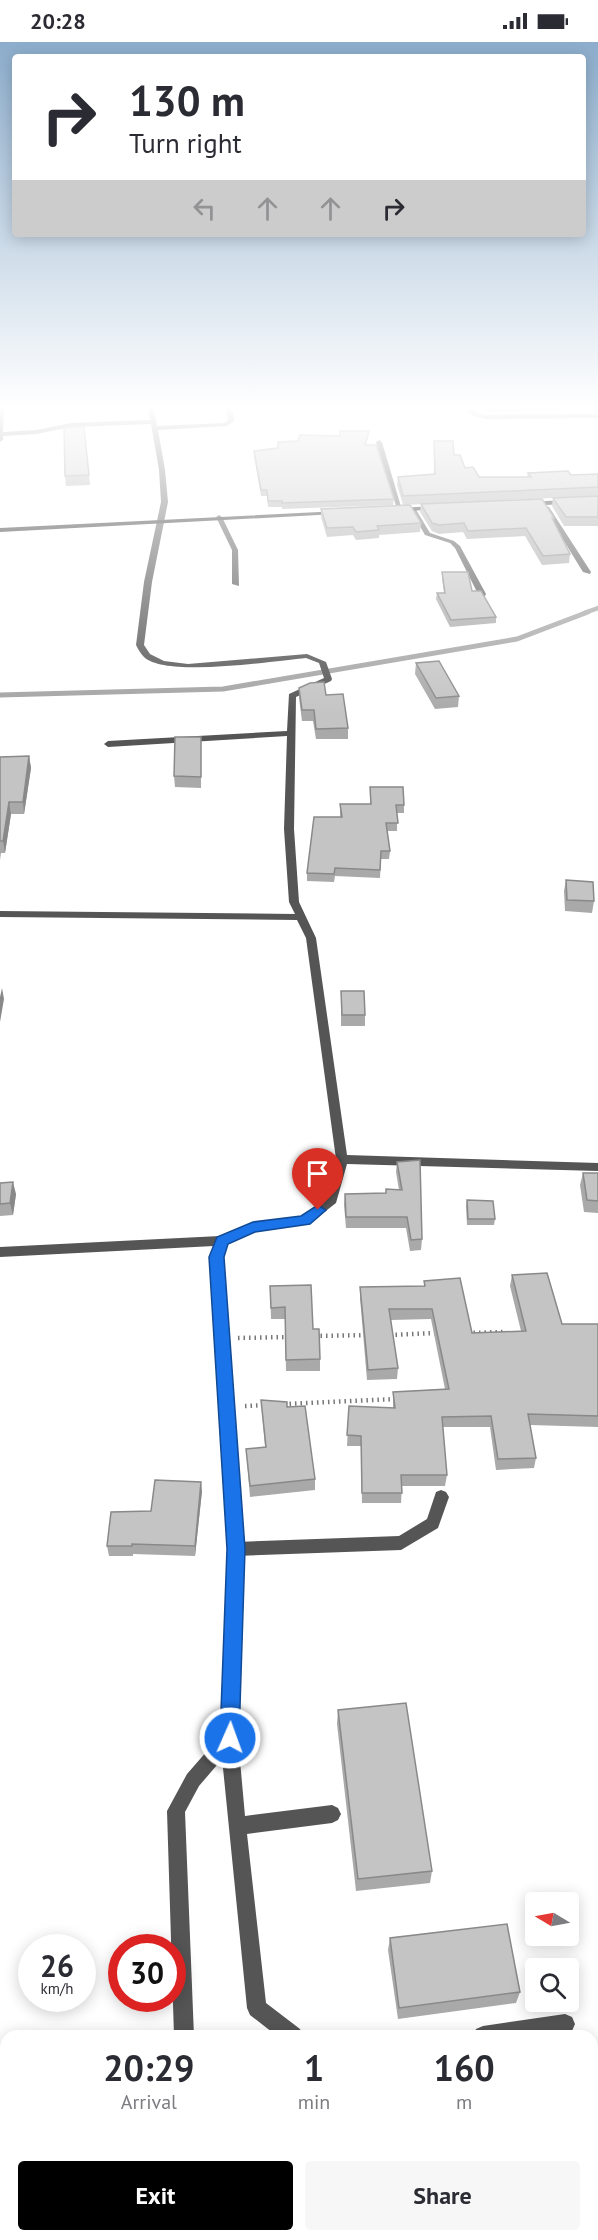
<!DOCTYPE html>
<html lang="en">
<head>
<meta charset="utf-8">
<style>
	:root { --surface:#fff; --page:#f7f7f7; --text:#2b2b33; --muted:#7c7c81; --accent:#000 }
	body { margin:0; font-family:"PT Sans",sans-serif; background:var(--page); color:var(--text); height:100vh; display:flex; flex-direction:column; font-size:22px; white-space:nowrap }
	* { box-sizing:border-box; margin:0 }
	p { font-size:20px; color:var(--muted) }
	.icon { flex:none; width:33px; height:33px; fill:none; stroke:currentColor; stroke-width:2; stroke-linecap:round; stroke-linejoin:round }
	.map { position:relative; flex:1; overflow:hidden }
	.side { position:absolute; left:0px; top:1988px; width:598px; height:212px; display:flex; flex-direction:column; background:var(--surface); border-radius:18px 18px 0 0; box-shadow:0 3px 15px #0003 }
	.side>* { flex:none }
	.hud { position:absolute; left:12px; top:12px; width:574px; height:183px; border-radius:6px; box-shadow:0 3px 15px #0003; background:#fff; color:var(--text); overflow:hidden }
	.needle { width:39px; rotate:280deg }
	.controls { position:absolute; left:525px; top:1850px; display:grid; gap:12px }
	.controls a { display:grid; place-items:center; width:54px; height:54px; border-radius:6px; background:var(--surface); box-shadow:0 3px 15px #0003; font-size:30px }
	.speed { position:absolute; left:18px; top:1892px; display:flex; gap:12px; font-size:30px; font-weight:700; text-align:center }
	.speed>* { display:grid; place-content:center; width:78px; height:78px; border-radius:50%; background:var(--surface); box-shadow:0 3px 15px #0003; line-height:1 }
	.speed small { font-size:15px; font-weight:400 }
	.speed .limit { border:9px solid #d22; background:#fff; color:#111 }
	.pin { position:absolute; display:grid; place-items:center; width:51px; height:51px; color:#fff; margin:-62px -26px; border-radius:50% 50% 50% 0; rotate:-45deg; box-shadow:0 0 6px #0007 }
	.pin .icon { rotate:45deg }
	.me { position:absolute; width:66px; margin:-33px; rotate:2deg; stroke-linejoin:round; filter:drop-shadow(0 0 4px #0008) }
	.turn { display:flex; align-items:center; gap:21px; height:126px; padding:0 18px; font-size:27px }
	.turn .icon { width:78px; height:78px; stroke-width:2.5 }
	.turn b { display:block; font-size:42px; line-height:51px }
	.lanes { display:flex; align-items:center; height:57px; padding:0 18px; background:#0003; justify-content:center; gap:30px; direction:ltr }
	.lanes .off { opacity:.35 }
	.eta { display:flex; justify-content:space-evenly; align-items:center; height:102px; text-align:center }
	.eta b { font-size:36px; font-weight:700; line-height:42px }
	.cta { display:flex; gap:12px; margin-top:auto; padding:12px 18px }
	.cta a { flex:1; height:69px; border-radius:6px; background:var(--accent); color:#fff; font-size:24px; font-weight:700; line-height:69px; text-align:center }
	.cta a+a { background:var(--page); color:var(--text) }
	.status { display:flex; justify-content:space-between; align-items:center; height:42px; padding:0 30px; background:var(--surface); direction:ltr }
	.status svg { height:16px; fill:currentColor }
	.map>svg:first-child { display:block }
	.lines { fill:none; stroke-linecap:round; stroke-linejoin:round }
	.stream-far1 { stroke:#a3a3a3; stroke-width:4.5 }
	.stream { stroke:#a3a3a3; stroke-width:5 }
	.path { stroke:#777; stroke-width:4.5; stroke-dasharray:1.5 4; stroke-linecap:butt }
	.lane { fill:#555; fill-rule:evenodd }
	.street { fill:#555; fill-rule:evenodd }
	.secondary { fill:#222; fill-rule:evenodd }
	.wall { fill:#a9a9a9 }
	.shaded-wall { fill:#898989 }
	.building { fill:#c4c4c4; stroke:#898989; stroke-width:1.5 }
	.route { fill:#1a73e8; stroke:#114b97; stroke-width:1.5 }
</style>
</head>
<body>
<div class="status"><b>20:28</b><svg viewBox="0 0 49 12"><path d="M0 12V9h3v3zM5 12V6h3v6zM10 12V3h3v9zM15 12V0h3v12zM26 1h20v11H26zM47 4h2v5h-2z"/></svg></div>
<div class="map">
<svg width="598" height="2198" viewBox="0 0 598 2198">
	<rect width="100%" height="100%" fill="#fff"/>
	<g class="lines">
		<path class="stream-far1" d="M 584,571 L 598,566"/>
		<path class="stream" d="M 0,653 L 223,647 L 517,597 L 588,570"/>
		<path class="path" d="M 468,1291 L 503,1290
			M 390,1293 L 437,1291
			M 315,1294 L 368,1293
			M 238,1296 L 290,1295
			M 284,1362 L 397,1357
			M 245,1364 L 265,1363"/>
		<path class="lane" d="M 465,367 C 473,367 477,372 485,373 L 598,372 L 598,376 L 485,377 L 474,374 Z
			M 219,473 L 222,475 L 238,508 L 239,544 L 232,542 L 232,508 L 216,475 Z
			M 441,1448 L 446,1450 L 449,1455 L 438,1486 L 401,1508 L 236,1514 L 231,1512 L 228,1507 L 231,1502 L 236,1500 L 399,1494 L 427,1477 L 436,1450 Z
			M 229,1687 L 235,1690 L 238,1696 L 245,1774 L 332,1763 L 338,1766 L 341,1772 L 338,1778 L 332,1781 L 247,1792 L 266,1961 L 300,1987 L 303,1994 L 277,1994 L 250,1973 L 247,1966 L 220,1696 L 223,1690 Z
			M 565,1972 L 572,1975 L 575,1982 L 572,1989 L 553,1994 L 473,1994 L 476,1987 L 483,1984 Z"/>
		<path class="street" d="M 0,367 L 4,367 L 3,390 L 36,388 L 71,381 L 150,378 L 148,367 L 154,367 L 157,384 L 224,381 L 228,378 L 226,367 L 232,367 L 234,379 L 227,384 L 158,388 L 165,428 L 168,460 L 152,540 L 144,603 L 150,612 L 164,619 L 188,622 L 307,612 L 326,620 L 332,637 L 331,639 L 296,655 L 294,787 L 299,860 L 316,896 L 347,1113 L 598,1121 L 598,1129 L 347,1122 L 336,1161 L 309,1182 L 255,1190 L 227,1202 L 222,1215 L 244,1507 L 238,1696 L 235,1702 L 199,1744 L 185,1770 L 194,1994 L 174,1994 L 167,1769 L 187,1732 L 221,1693 L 228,1507 L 210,1215 L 214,1204 L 0,1215 L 0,1205 L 220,1194 L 253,1180 L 302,1175 L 326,1156 L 336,1117 L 306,896 L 297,878 L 0,875 L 0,869 L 295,872 L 289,860 L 284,787 L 287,694 L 108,705 L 104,702 L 108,699 L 287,689 L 289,652 L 324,636 L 319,621 L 306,616 C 274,619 166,636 144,615 C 141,612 138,607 136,603 L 144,540 L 161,460 L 159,428 L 151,382 L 71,385 L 36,392 L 3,394 L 3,398 L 0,400 Z
			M 379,398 L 382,400 L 402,468 L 397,467 L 376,400 Z
			M 544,464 L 549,465 L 591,530 L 590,532 L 583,530 L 543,465 Z
			M 411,466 L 415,466 L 430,491 L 454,499 L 460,504 L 486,552 L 485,554 L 478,552 L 455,506 L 450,501 L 425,493 L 410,467 Z
			M 180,2193 L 202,2193 L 202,2198 L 180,2198 Z"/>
		<path class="secondary" d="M 598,456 L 598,460 L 529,464 L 526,462 L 529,460 Z
			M 436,464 L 438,465 L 438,467 L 397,470 L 394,468 L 397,466 Z
			M 339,469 L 339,471 L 337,472 L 0,490 L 0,486 Z"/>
	</g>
	<path class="wall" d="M 483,367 L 572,367 L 485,370 Z
		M 84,385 L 90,443 L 66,444 L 65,434 Z
		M 368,395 L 366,403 L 394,457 L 393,463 L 282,467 L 282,465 L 268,465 L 267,454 L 261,454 L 254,414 L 254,409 L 278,406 L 298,399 Z
		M 434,399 L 454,413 L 465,426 L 479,435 L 527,435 L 528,431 L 571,433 L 598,432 L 598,485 L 597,484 L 564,484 L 552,464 L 553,456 L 403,463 L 397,443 L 398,435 L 434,432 Z
		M 421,462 L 554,476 L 553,479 L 570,512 L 569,521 L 542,523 L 525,494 L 467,497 L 463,490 L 439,492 L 432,489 L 420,470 Z
		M 321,467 L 421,481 L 420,490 L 379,493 L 379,496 L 356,498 L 353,493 L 327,495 L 321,475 Z
		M 442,530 L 472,549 L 496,575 L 496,581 L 450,585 L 436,557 L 437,551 L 444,551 L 442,536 Z
		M 416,621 L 459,654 L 458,665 L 435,667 L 415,632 Z
		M 299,646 L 326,653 L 348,686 L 348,697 L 316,697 L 313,679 L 302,679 L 299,656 Z
		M 201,695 L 201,746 L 175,745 L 174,734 Z
		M 29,714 L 31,726 L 24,772 L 11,772 L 5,811 L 1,811 L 0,818 L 0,715 Z
		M 370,745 L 404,763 L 404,771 L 397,771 L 397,789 L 387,789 L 390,809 L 389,817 L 381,817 L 380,836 L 335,834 L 334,840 L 307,839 L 307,831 L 340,775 L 340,762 L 370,762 Z
		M 566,838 L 594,859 L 592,871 L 565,869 L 564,849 Z
		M 341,949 L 365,973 L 365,984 L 341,984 Z
		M 397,1120 L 422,1197 L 421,1208 L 410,1209 L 406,1186 L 346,1186 L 344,1163 L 345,1152 L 386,1151 L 399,1148 L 396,1130 Z
		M 583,1131 L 598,1131 L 598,1171 L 584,1170 L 580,1143 Z
		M 0,1141 L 16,1152 L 13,1173 L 0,1174 Z
		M 467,1158 L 495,1177 L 494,1183 L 467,1183 L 466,1164 Z
		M 512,1233 L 562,1282 L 598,1282 L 598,1385 L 530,1383 L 536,1416 L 534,1426 L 496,1428 L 490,1385 L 443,1385 L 447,1433 L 445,1444 L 402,1444 L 401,1461 L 362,1461 L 361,1404 L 347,1404 L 349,1364 L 393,1366 L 393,1350 L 445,1347 L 431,1277 L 391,1278 L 398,1326 L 397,1337 L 367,1338 L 360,1256 L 360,1245 L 424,1244 L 424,1239 L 472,1291 L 521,1289 L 510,1244 Z
		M 270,1244 L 313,1287 L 320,1317 L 320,1329 L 286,1329 L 285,1277 L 271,1277 Z
		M 261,1358 L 287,1365 L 315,1437 L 315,1448 L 250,1455 L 246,1407 L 265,1405 Z
		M 202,1449 L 195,1514 L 133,1512 L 133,1514 L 109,1514 L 107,1504 L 151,1469 Z
		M 338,1668 L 432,1829 L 430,1841 L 356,1849 L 337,1682 Z
		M 390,1896 L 520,1950 L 516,1961 L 398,1977 L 388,1908 Z"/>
	<path class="shaded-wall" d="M 29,714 L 31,726 L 24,772 L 23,760 Z
		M 9,760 L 11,772 L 5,811 L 3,799 Z
		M 2,946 L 4,957 L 0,980 L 0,955 Z
		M 13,1140 L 16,1152 L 13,1173 L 10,1161 Z
		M 201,1440 L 202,1449 L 195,1514 L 195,1504 Z"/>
	<path class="building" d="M 84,385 L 89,433 L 65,434 L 64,386 Z
		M 340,389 L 369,389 L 365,403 L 376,403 L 394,457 L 282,461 L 282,459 L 268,459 L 267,448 L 261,448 L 254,409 L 278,406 L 278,400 L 298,399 L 300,393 L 340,394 Z
		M 434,399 L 453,399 L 454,413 L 460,413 L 465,426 L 473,425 L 479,435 L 531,435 L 528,431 L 568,429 L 571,433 L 598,432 L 598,445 L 403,454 L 398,435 L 435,432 Z
		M 598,454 L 598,475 L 566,475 L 553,456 Z
		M 542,457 L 554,476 L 552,476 L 570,512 L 543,514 L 526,486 L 468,489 L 464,481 L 439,483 L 432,481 L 421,462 Z
		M 410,463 L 421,481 L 377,484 L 379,488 L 356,490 L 353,485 L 327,486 L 321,467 Z
		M 442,530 L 468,530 L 472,549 L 481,549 L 496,575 L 451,578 L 437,551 L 445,551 Z
		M 439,619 L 459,654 L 436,656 L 416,621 Z
		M 324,640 L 326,653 L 343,652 L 348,686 L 316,687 L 314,668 L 302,668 L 299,646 L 310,641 Z
		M 175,695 L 201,695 L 201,735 L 174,734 Z
		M 29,714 L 23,760 L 9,760 L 3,799 L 0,799 L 0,715 Z
		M 370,745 L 403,745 L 404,763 L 396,763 L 398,781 L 386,781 L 390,809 L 381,809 L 380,828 L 335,826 L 334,832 L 307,831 L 314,775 L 342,775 L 340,762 L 371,762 Z
		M 566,838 L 593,840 L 594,859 L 567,858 Z
		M 341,949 L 364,949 L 365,973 L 342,973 Z
		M 420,1118 L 422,1197 L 411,1198 L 407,1175 L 346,1175 L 345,1152 L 386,1151 L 386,1147 L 402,1148 L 397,1120 Z
		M 583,1131 L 598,1131 L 598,1159 L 587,1158 Z
		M 13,1140 L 10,1161 L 0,1162 L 0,1141 Z
		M 467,1158 L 493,1159 L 495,1177 L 468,1177 Z
		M 547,1231 L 562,1282 L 598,1282 L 598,1374 L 528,1372 L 536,1416 L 498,1417 L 491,1374 L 442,1375 L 447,1433 L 401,1433 L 402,1451 L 362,1451 L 361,1394 L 347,1393 L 349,1364 L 395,1366 L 393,1350 L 449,1347 L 432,1267 L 389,1267 L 398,1326 L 368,1328 L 360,1245 L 425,1244 L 424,1239 L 460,1236 L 472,1291 L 526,1289 L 512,1233 Z
		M 311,1243 L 313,1287 L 319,1287 L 320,1317 L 286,1318 L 285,1265 L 271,1266 L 270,1244 Z
		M 261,1358 L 287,1360 L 287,1365 L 305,1364 L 315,1437 L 250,1444 L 246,1407 L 266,1405 Z
		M 155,1438 L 201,1440 L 195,1504 L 132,1502 L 132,1504 L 107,1504 L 111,1470 L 151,1469 Z
		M 406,1661 L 432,1829 L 358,1837 L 338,1668 Z
		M 507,1882 L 520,1950 L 399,1966 L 390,1896 Z"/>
	<linearGradient id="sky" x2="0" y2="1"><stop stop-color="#8cadcc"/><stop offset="0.54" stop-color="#fff"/><stop offset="1" stop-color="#fff" stop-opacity="0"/></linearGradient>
	<rect width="598" height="675" fill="url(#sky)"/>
	<path class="route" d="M 318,1163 L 326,1168 L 310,1182 L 255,1190 L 228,1202 L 224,1215 L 245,1507 L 239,1696 L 236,1703 L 230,1706 L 223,1703 L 220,1696 L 227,1507 L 209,1215 L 217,1195 L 253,1180 L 301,1174 Z"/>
</svg>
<div class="controls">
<a><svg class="needle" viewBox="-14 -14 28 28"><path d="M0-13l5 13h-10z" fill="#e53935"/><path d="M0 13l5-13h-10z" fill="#7c7c81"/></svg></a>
<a><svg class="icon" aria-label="search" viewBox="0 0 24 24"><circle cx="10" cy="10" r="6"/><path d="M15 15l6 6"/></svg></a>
</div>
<div class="speed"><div>26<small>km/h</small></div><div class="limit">30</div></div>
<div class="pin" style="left:318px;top:1168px;background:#d93025"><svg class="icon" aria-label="arrive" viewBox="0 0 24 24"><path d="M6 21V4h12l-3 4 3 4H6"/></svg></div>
<svg class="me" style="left:230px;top:1696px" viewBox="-20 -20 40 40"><circle r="17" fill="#1a73e8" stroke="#fff" stroke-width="3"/><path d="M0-11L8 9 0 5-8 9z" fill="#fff"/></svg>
<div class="hud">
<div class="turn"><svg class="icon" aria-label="right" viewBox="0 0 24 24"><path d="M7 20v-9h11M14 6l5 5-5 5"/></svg><div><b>130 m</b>Turn right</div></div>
<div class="lanes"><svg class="icon off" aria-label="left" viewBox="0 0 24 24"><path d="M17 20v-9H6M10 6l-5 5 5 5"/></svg><svg class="icon off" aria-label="ahead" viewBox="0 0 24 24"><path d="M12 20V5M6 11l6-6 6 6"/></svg><svg class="icon off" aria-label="ahead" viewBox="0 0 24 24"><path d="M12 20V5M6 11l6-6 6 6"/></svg><svg class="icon" aria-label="right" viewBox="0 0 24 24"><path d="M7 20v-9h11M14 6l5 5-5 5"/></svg></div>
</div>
<section class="side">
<div class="eta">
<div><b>20:29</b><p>Arrival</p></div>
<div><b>1</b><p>min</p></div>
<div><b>160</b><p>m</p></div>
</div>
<div class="cta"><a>Exit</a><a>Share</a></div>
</section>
</div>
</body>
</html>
